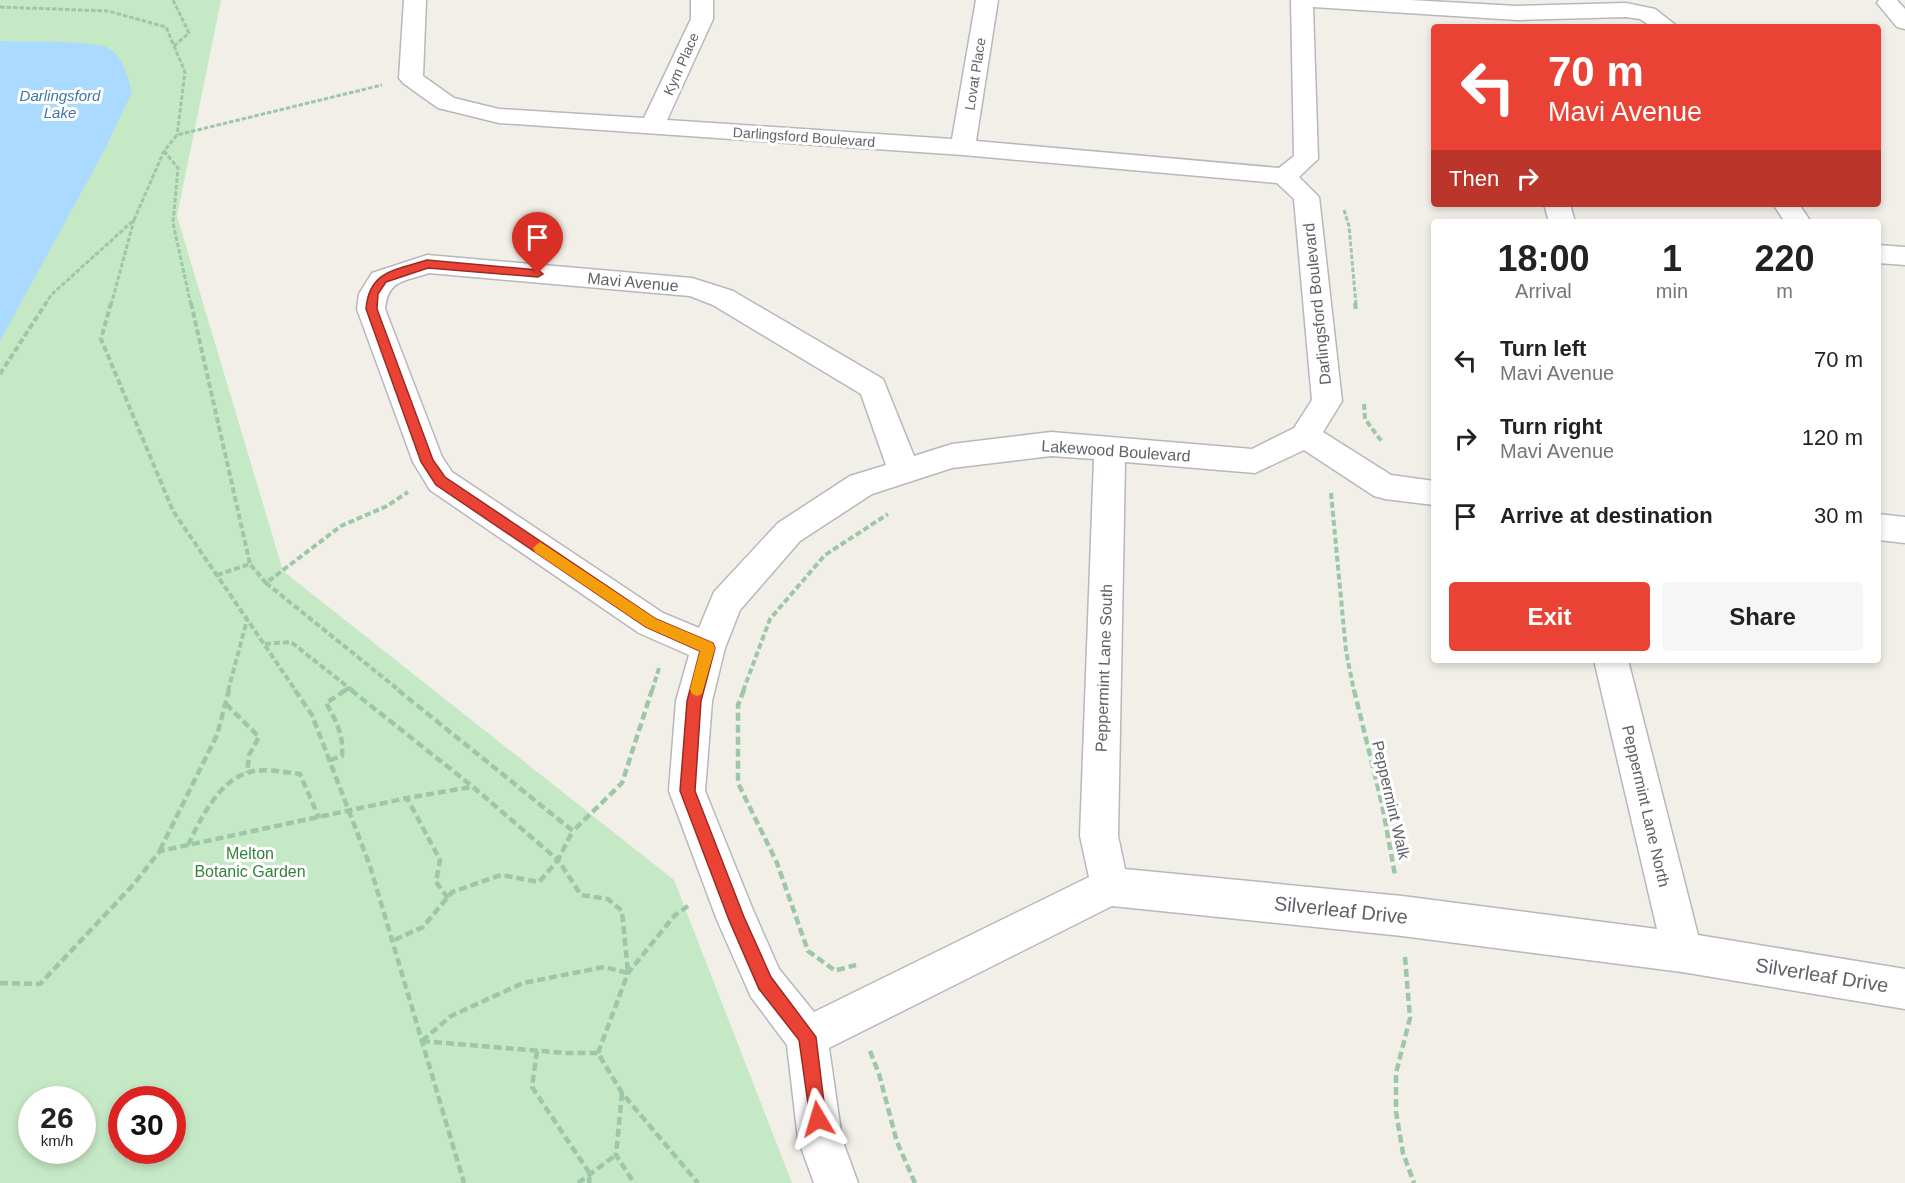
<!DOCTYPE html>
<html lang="en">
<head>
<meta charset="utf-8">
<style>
	:root { --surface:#fff; --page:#f6f6f6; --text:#222; --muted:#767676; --accent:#ea4335 }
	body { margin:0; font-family:Helvetica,sans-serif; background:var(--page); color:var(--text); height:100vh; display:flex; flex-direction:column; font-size:22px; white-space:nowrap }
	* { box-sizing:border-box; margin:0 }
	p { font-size:20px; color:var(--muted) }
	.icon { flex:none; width:33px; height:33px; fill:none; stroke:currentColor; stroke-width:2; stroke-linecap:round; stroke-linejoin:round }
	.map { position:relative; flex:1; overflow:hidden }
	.drawer { position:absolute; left:1431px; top:219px; width:450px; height:444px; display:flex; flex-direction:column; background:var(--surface); border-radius:6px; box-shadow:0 3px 9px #0003 }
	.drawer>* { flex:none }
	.hud { position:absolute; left:1431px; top:24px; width:450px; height:183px; border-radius:6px; box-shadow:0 3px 9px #0003; background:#ea4335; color:#fff; overflow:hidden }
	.speed { position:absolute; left:18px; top:1086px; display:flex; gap:12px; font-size:30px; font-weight:700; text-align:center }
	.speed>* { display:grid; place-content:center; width:78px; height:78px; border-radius:50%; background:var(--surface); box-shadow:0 3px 9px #0003; line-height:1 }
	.speed small { font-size:15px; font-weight:400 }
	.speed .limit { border:9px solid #d22; background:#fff; color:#111 }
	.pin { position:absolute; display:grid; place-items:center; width:51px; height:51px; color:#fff; margin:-62px -26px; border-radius:50% 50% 50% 0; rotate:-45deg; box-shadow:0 0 6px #0007 }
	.pin .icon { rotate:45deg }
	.me { position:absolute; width:66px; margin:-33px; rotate:353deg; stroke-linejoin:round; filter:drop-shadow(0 0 4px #0008) }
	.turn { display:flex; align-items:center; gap:21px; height:126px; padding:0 18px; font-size:27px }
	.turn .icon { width:78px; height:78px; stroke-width:2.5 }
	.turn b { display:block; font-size:42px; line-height:51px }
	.then { display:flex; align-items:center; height:57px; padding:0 18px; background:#0003; gap:12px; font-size:22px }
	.eta { display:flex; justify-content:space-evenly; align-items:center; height:102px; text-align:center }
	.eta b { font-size:36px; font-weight:700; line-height:42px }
	.button { display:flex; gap:12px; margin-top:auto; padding:12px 18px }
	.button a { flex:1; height:69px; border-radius:6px; background:var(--accent); color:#fff; font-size:24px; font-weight:700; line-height:69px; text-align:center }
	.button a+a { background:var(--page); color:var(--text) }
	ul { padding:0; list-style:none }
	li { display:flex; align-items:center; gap:18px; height:78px; padding:0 18px }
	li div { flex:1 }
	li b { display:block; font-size:22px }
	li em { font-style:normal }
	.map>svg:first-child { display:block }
	.green { fill:#c5e8c5; fill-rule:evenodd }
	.water { fill:#aadaff }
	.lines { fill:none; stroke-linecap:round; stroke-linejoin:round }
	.minor-casing { stroke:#b5b8bc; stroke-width:3 }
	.path-far2 { stroke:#9cc7a9; stroke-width:3; stroke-dasharray:4.5 2; stroke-linecap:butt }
	.path-far1 { stroke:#9cc7a9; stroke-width:4; stroke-dasharray:6 3; stroke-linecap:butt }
	.path { stroke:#9cc7a9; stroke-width:4.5; stroke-dasharray:8 4; stroke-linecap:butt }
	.minor { fill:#fff; fill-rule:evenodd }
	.route { fill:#ea4335; stroke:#982c22; stroke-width:1.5 }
	.slow { fill:#f59e0b }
	.labels { text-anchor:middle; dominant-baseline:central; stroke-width:6; stroke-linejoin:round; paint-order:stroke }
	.far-street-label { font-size:14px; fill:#5f6368; stroke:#fff }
	.far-water-label { font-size:15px; font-style:italic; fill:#4174aa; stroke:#fff }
	.street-label { font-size:16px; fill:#5f6368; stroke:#fff }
	.park-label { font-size:16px; fill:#348238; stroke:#fff }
	.near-street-label { font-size:20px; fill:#5f6368; stroke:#fff }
</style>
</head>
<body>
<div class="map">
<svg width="1905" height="1183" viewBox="0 0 1905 1183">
	<rect width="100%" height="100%" fill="#f1efe8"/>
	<path class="green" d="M 0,0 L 221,0 L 177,216 L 283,571 L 674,880 L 792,1183 L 0,1183 ZM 32,1100 L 82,1100 L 82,1150 L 32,1150 ZM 122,1100 L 172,1100 L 172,1150 L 122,1150 Z"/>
	<path class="water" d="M 0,41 C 21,42 93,40 108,48 C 124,56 127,77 132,92 L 104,151 L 0,341 Z"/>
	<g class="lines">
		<defs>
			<path id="minor" d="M 404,0 L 426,0 L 423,76 L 454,98 L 499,109 L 644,118 L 691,19 L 691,0 L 713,0 L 713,19 L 667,120 L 952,139 L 976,0 L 998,0 L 976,141 L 1279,168 L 1294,156 L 1291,0 L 1410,0 L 1517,6 L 1626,3 L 1655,9 L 1678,27 L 1652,27 L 1640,19 L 1626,17 L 1517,20 L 1313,7 L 1318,159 L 1299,177 L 1319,197 L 1342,401 L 1323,432 L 1391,475 L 1434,481 L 1434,505 L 1385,499 L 1374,496 L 1304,450 L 1255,473 L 1125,462 L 1118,836 L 1125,869 L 1402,896 L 1657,929 L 1594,660 L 1628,660 L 1698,935 L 1905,969 L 1905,1009 L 1682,972 L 1402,936 L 1112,906 L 829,1048 L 842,1139 L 858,1183 L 814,1183 L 798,1139 L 787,1045 L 751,997 L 717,920 L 669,791 L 676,701 L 689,655 L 639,633 L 430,490 L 413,462 L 357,309 L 359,294 L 372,273 L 427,255 L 692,278 L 733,291 L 883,379 L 914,456 L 952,444 L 1051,432 L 1252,449 L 1294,428 L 1312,400 L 1294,199 L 1277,183 L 963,155 L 499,123 L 438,108 L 403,83 L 399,78 ZM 429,273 L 690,296 L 713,305 L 861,394 L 886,465 L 850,476 L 778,523 L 714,592 L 699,628 L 663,613 L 452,472 L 442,457 L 385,309 C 388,279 404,282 429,273 ZM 1051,456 L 1094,459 L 1080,836 L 1089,877 L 814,1012 L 779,969 L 753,910 L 705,791 L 712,701 L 725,648 L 740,610 L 800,541 L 872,494 L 952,468 Z
				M 1879,0 L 1897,0 L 1905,9 L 1905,29 L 1897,27 L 1877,3 Z
				M 1544,204 L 1570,204 L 1575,222 L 1549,222 Z
				M 1773,204 L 1799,204 L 1811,222 L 1785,222 Z
				M 1878,245 L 1905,247 L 1905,265 L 1878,263 Z
				M 1878,514 L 1905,517 L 1905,543 L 1878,540 Z"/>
		</defs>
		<use href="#minor" class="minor-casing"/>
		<path class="path-far2" d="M 173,0 L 189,33 L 174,46
			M 0,7 L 108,11 L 166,27 L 185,72 L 177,135
			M 164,151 L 178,168 L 173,223 L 191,305
			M 1344,210 L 1349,226 L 1356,305
			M 45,305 L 51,295 L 134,220 L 164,151 L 177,135 L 382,85
			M 111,305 L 134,220"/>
		<path class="path-far1" d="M 111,303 L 101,339 L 173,511 L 296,691
			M 191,303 L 250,564
			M 1355,303 L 1356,310
			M 0,374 L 46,303
			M 1364,404 L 1365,419 L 1382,442
			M 1331,493 L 1346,651 L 1354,691
			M 217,575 L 250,564 L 266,583 L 341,526 L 387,506 L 408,492
			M 266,583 L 400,691
			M 265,644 L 291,642 L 353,691
			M 228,691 L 247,620
			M 344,691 L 349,688
			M 652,691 L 660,665
			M 743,691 L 770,619 L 825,555 L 888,514"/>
		<path class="path" d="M 295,690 L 312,715 L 370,866 L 464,1183
			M 351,690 L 472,786 L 558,860 L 539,882 L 501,875 L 452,892 L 423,927 L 392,941
			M 398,690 L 573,831 L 622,783 L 652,690
			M 744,690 L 738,705 L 738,783 L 777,863 L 808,951 L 837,972
			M 1354,690 L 1382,804 L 1395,875
			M 226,704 L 259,737 L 249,755 L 247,773
			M 330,760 L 342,756 C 344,736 336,720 326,703 L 346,690
			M 188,845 C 201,818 220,777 254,771 C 269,769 285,772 300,774 L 319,818
			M 160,850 L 217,735 L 229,690
			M 448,898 L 436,882 L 440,860 L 407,798 L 471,787
			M 1405,957 L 1410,1018 L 1396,1073 L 1396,1112 L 1403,1153 L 1414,1183
			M 837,970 L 856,965
			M 0,983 L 40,984 L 133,885 L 160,851 L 407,798
			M 422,1041 L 451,1016 L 523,983 L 604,967 L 628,973 L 622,911 L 608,899 L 581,895 L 558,860 L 572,832
			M 422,1041 L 564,1053 L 598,1053 L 622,1093 L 698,1183
			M 537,1051 L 532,1087 L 590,1174 L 589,1183
			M 870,1051 L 879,1074 L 897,1142 L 915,1183
			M 598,1053 L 628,973 L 675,915 L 688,906
			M 622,1093 L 616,1155 L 634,1183
			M 578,1183 L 616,1155"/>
		<use href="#minor" class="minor"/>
	</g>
	<path class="route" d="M 427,260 L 538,270 L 543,274 L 538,277 L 428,268 L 386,282 L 378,294 L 377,309 L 433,460 L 445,477 L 656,619 L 713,643 L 715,648 L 701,701 L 695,791 L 744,917 L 771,977 L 816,1037 L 826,1119 L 824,1125 L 818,1128 L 811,1125 L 799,1040 L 759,989 L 729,920 L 680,791 L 687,701 L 700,651 L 646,627 L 436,485 L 421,462 L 366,309 C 369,271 395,270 427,260 Z"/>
	<path class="slow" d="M 540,542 L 656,619 L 713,643 L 715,648 L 702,694 L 697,696 L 692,694 L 690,689 L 700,651 L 646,627 L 535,552 L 533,548 Z"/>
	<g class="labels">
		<g class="far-street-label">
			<text transform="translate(681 64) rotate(-66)">Kym Place</text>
			<text transform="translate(975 74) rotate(-81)">Lovat Place</text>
			<text transform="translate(804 137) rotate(4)">Darlingsford Boulevard</text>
		</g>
		<g class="far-water-label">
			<text x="60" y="95">Darlingsford<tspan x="60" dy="17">Lake</tspan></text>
		</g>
		<g class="street-label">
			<text transform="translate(633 282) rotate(5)">Mavi Avenue</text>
			<text transform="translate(1317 304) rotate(-96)">Darlingsford Boulevard</text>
			<text transform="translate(1116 451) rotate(4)">Lakewood Boulevard</text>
			<text transform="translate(1104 668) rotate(-88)">Peppermint Lane South</text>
			<text transform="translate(1391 800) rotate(77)">Peppermint Walk</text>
			<text transform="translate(1646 806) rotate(77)">Peppermint Lane North</text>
		</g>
		<g class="park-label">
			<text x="250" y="853">Melton<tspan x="250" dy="18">Botanic Garden</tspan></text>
		</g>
		<g class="near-street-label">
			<text transform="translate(1341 910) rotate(6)">Silverleaf Drive</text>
			<text transform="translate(1822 975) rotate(9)">Silverleaf Drive</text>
		</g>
	</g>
</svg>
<div class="speed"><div>26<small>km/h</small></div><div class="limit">30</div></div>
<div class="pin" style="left:538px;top:274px;background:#d93025"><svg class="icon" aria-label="arrive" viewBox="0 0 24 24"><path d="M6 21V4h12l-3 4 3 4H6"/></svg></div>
<svg class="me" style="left:818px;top:1119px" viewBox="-20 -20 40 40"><path d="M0-17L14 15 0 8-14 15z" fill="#ea4335" stroke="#fff" stroke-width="4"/></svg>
<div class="hud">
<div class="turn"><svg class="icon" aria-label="left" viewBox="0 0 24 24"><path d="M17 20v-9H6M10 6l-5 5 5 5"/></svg><div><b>70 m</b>Mavi Avenue</div></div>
<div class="then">Then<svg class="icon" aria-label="right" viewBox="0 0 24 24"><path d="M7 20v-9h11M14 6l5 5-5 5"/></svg></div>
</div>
<section class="drawer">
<div class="eta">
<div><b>18:00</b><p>Arrival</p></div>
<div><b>1</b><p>min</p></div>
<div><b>220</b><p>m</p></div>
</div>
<ul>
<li><svg class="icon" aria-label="left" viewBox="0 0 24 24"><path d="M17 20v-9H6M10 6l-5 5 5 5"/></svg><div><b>Turn left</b><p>Mavi Avenue</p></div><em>70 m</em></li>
<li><svg class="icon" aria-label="right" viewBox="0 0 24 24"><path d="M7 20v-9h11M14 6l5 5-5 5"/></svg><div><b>Turn right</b><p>Mavi Avenue</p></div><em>120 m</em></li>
<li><svg class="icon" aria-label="arrive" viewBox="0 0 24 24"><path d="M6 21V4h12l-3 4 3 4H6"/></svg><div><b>Arrive at destination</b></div><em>30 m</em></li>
</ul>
<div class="button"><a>Exit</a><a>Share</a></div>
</section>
</div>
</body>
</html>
